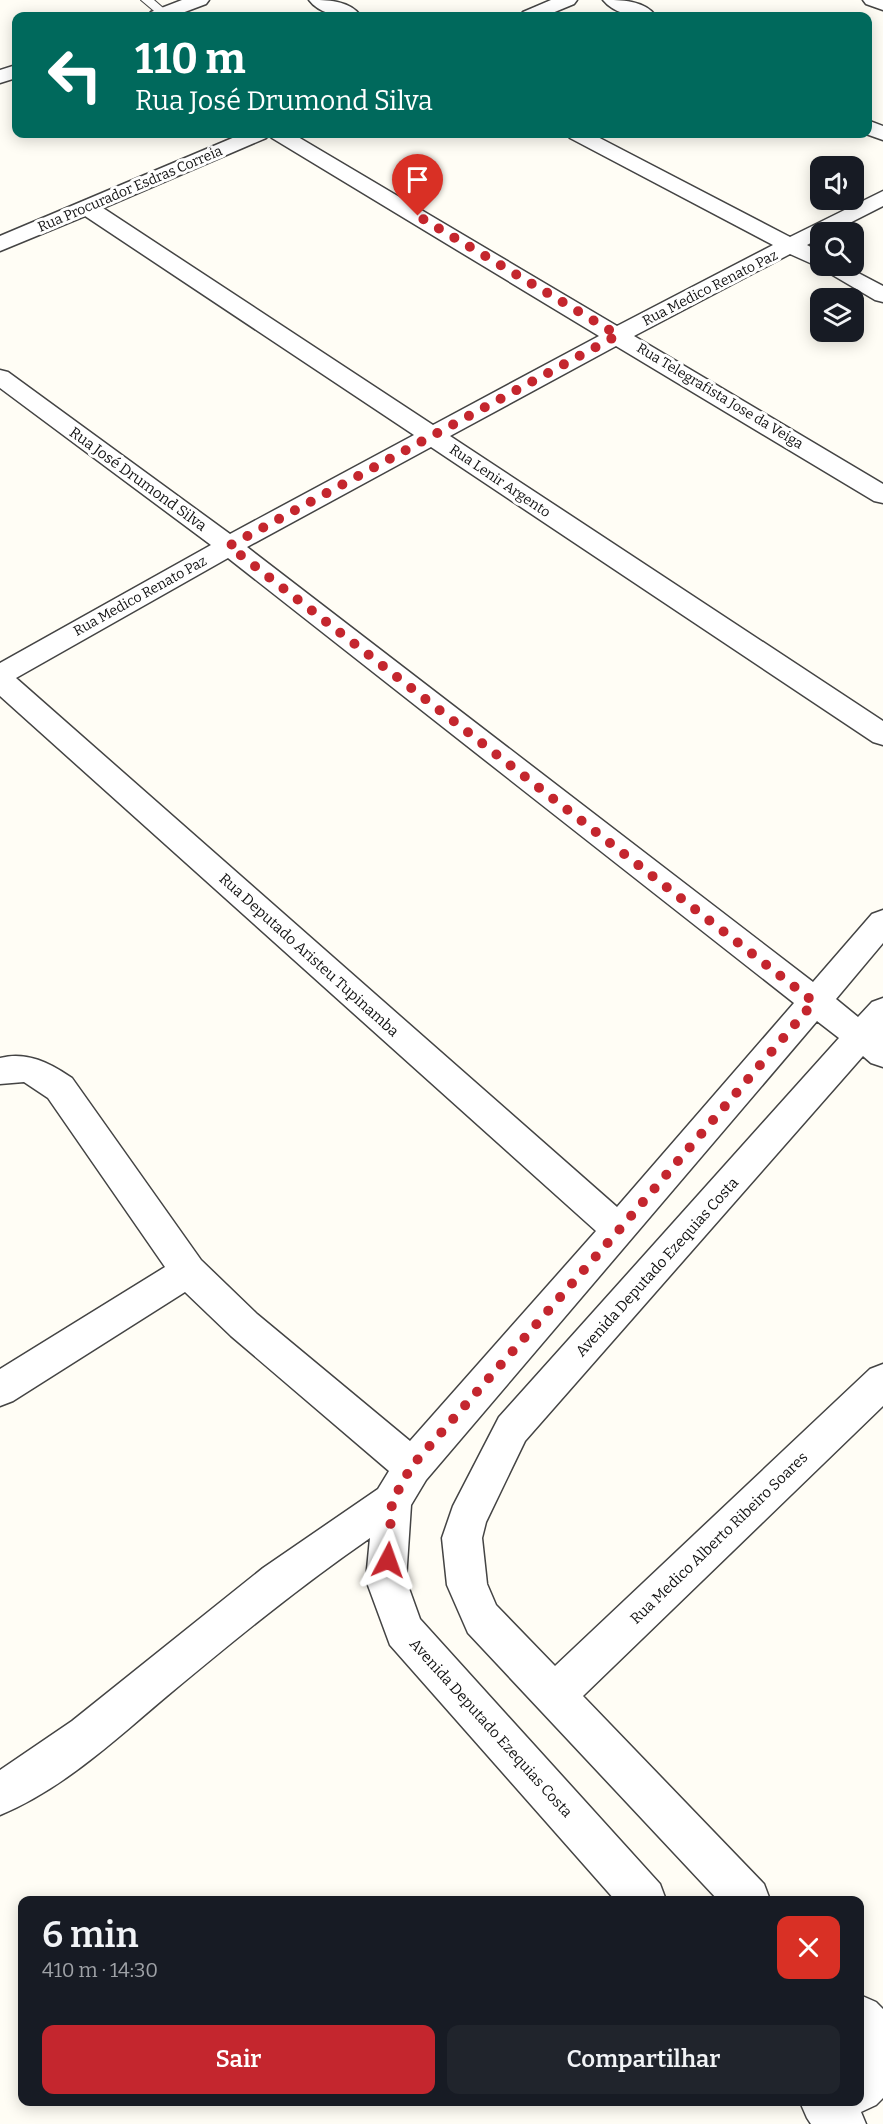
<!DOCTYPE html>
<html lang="pt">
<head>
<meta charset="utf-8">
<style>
	:root { --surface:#171b24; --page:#20242c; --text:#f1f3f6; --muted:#9ea1a6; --accent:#c4262e }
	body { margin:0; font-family:Bitter,serif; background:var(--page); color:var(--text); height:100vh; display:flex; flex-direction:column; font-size:22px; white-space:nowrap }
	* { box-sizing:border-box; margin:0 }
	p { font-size:20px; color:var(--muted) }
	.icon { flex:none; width:33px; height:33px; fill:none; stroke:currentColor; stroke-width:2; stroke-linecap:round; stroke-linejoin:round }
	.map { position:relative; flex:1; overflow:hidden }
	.drawer { position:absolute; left:18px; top:1896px; width:846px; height:210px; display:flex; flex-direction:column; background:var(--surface); border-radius:12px; box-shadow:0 3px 15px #0003 }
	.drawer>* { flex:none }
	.top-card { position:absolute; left:12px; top:12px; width:860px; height:126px; border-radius:12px; box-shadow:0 3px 15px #0003; background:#00695c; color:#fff; overflow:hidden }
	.buttons { position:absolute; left:810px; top:156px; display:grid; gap:12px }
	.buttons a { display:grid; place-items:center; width:54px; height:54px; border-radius:12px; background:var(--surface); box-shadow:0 3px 15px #0003; font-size:30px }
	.pin { position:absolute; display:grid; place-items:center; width:51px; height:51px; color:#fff; margin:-62px -26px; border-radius:50% 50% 50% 0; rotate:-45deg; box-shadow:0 0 6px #0007 }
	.pin .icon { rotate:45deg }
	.me { position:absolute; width:66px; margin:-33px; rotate:4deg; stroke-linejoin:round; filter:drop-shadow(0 0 4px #0008) }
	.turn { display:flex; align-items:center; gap:21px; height:126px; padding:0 24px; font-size:27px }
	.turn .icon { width:78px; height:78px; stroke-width:2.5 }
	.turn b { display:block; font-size:42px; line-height:51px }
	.round { display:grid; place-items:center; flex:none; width:63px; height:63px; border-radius:12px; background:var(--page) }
	.summary { display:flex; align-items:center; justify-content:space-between; height:102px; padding:0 24px }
	h1 { font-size:36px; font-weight:600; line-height:45px }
	.action { display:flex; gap:12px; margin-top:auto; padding:12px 24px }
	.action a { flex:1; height:69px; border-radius:12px; background:var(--accent); color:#fff; font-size:24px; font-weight:600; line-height:69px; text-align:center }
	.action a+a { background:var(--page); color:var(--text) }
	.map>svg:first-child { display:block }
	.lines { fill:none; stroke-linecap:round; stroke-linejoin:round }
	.service-casing { stroke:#444; stroke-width:2 }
	.minor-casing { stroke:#444; stroke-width:3 }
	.service { fill:#fff; fill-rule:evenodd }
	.minor { fill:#fff; fill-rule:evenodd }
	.route { stroke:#c4262e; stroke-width:10; stroke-dasharray:0 18 }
	.labels { text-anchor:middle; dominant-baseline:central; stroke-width:6; stroke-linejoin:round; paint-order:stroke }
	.far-street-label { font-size:14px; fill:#111; stroke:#fff }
	.street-label { font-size:15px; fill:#111; stroke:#fff }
</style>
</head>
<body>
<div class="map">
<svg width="883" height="2124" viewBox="0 0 883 2124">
	<rect width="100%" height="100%" fill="#fffdf5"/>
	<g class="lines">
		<defs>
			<path id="service" d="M 141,0 L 154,0 L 170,14 L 168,16 L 160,16 Z"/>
			<path id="minor" d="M 182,0 L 209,0 L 206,4 L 174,16 L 148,16 L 151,12 Z
				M 309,0 C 327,0 349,0 361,16 C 344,18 320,15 309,0 Z
				M 551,0 L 577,0 L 574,4 L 545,16 L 520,16 L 523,12 Z
				M 603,0 C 621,0 644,0 656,16 C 639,18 615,15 603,0 Z
				M 863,0 L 883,0 L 883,10 L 866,4 Z
				M 16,65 L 16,78 L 0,83 L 0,70 Z
				M 867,120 L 883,126 L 883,140 L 866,134 Z
				M 242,134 L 293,134 L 617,326 L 773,245 L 570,138 L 567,134 L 592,134 L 790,237 L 883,191 L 883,206 L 832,232 L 820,232 L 820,238 L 807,245 L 820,252 L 820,266 L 845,266 L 883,286 L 883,302 L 875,300 L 819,267 L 790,254 L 634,336 L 883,484 L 883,503 L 874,501 L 616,346 L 450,436 L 883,721 L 883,745 L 873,742 L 431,447 L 247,547 L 813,982 L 872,914 L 883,910 L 883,943 L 836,999 L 858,1017 L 872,1002 L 883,998 L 883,1067 L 871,1063 L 863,1056 L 525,1441 L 486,1522 L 482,1538 L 487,1584 L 496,1605 L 555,1666 L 870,1369 L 883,1364 L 883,1406 L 583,1696 L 764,1884 L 770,1900 L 718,1900 L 468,1633 L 447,1585 L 442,1538 L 453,1506 L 499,1417 L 839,1038 L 817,1021 L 426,1480 L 411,1505 L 406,1580 L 420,1619 L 660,1884 L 666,1900 L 615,1900 L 390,1645 L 366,1580 L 370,1538 C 299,1587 233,1641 167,1696 C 116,1739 63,1789 0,1815 L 0,1770 L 72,1721 L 263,1568 L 378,1489 L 389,1471 L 231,1336 L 185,1292 L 13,1401 L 0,1406 L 0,1369 L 165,1267 L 48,1098 L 24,1082 L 0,1084 L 0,1058 C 27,1051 50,1063 72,1078 L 201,1260 L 257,1314 L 410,1441 L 596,1231 L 0,696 L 0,663 L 211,545 L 0,388 L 0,370 L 8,372 L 230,534 L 414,435 L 85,216 L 0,251 L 0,236 ZM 269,135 L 272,138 L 599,336 L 433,425 L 103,208 L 266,138 ZM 228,558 L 794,1003 L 617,1207 L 16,678 Z
				M 860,1995 L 876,2002 L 883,2009 L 883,2098 L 876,2105 L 861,2112 L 866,2124 L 811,2124 L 807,2118 L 800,2102 L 860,2102 Z"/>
		</defs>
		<use href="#service" class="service-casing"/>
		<use href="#minor" class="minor-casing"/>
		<use href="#service" class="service"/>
		<use href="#minor" class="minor"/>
	</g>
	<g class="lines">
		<path class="route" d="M 388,1560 L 392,1502 L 411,1467 L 619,1230 L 814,1002 L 229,546 L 618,335 L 418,216"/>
	</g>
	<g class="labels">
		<g class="far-street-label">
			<text transform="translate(130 189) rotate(-23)">Rua Procurador Esdras Correia</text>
			<text transform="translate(710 288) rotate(-27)">Rua Medico Renato Paz</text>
			<text transform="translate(720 396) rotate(31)">Rua Telegrafista Jose da Veiga</text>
			<text transform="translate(500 481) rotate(34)">Rua Lenir Argento</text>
			<text transform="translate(140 596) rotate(-29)">Rua Medico Renato Paz</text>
		</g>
		<g class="street-label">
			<text transform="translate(138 479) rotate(36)">Rua José Drumond Silva</text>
			<text transform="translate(309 955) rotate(42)">Rua Deputado Aristeu Tupinamba</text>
			<text transform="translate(657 1267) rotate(-48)">Avenida Deputado Ezequias Costa</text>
			<text transform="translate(719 1538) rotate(-44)">Rua Medico Alberto Ribeiro Soares</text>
			<text transform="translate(491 1728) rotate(48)">Avenida Deputado Ezequias Costa</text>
		</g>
	</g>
</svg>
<div class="buttons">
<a><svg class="icon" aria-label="sound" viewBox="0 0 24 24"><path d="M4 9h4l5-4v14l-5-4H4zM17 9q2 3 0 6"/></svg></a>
<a><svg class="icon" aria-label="search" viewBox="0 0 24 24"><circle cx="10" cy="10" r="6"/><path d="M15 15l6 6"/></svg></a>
<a><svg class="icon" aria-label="layers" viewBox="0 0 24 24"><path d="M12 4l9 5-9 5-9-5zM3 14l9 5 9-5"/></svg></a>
</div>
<div class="pin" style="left:418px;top:216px;background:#d93025"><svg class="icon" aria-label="arrive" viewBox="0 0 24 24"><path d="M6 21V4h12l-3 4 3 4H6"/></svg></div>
<svg class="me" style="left:388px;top:1560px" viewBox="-20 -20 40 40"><path d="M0-17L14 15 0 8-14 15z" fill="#c4262e" stroke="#fff" stroke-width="4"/></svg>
<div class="top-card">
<div class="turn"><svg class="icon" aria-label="left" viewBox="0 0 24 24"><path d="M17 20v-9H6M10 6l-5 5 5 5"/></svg><div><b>110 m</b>Rua José Drumond Silva</div></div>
</div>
<section class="drawer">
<div class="summary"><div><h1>6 min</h1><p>410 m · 14:30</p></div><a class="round" style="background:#d93025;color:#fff"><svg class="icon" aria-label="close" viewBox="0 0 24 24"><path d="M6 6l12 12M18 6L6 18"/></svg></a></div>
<div class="action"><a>Sair</a><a>Compartilhar</a></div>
</section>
</div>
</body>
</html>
